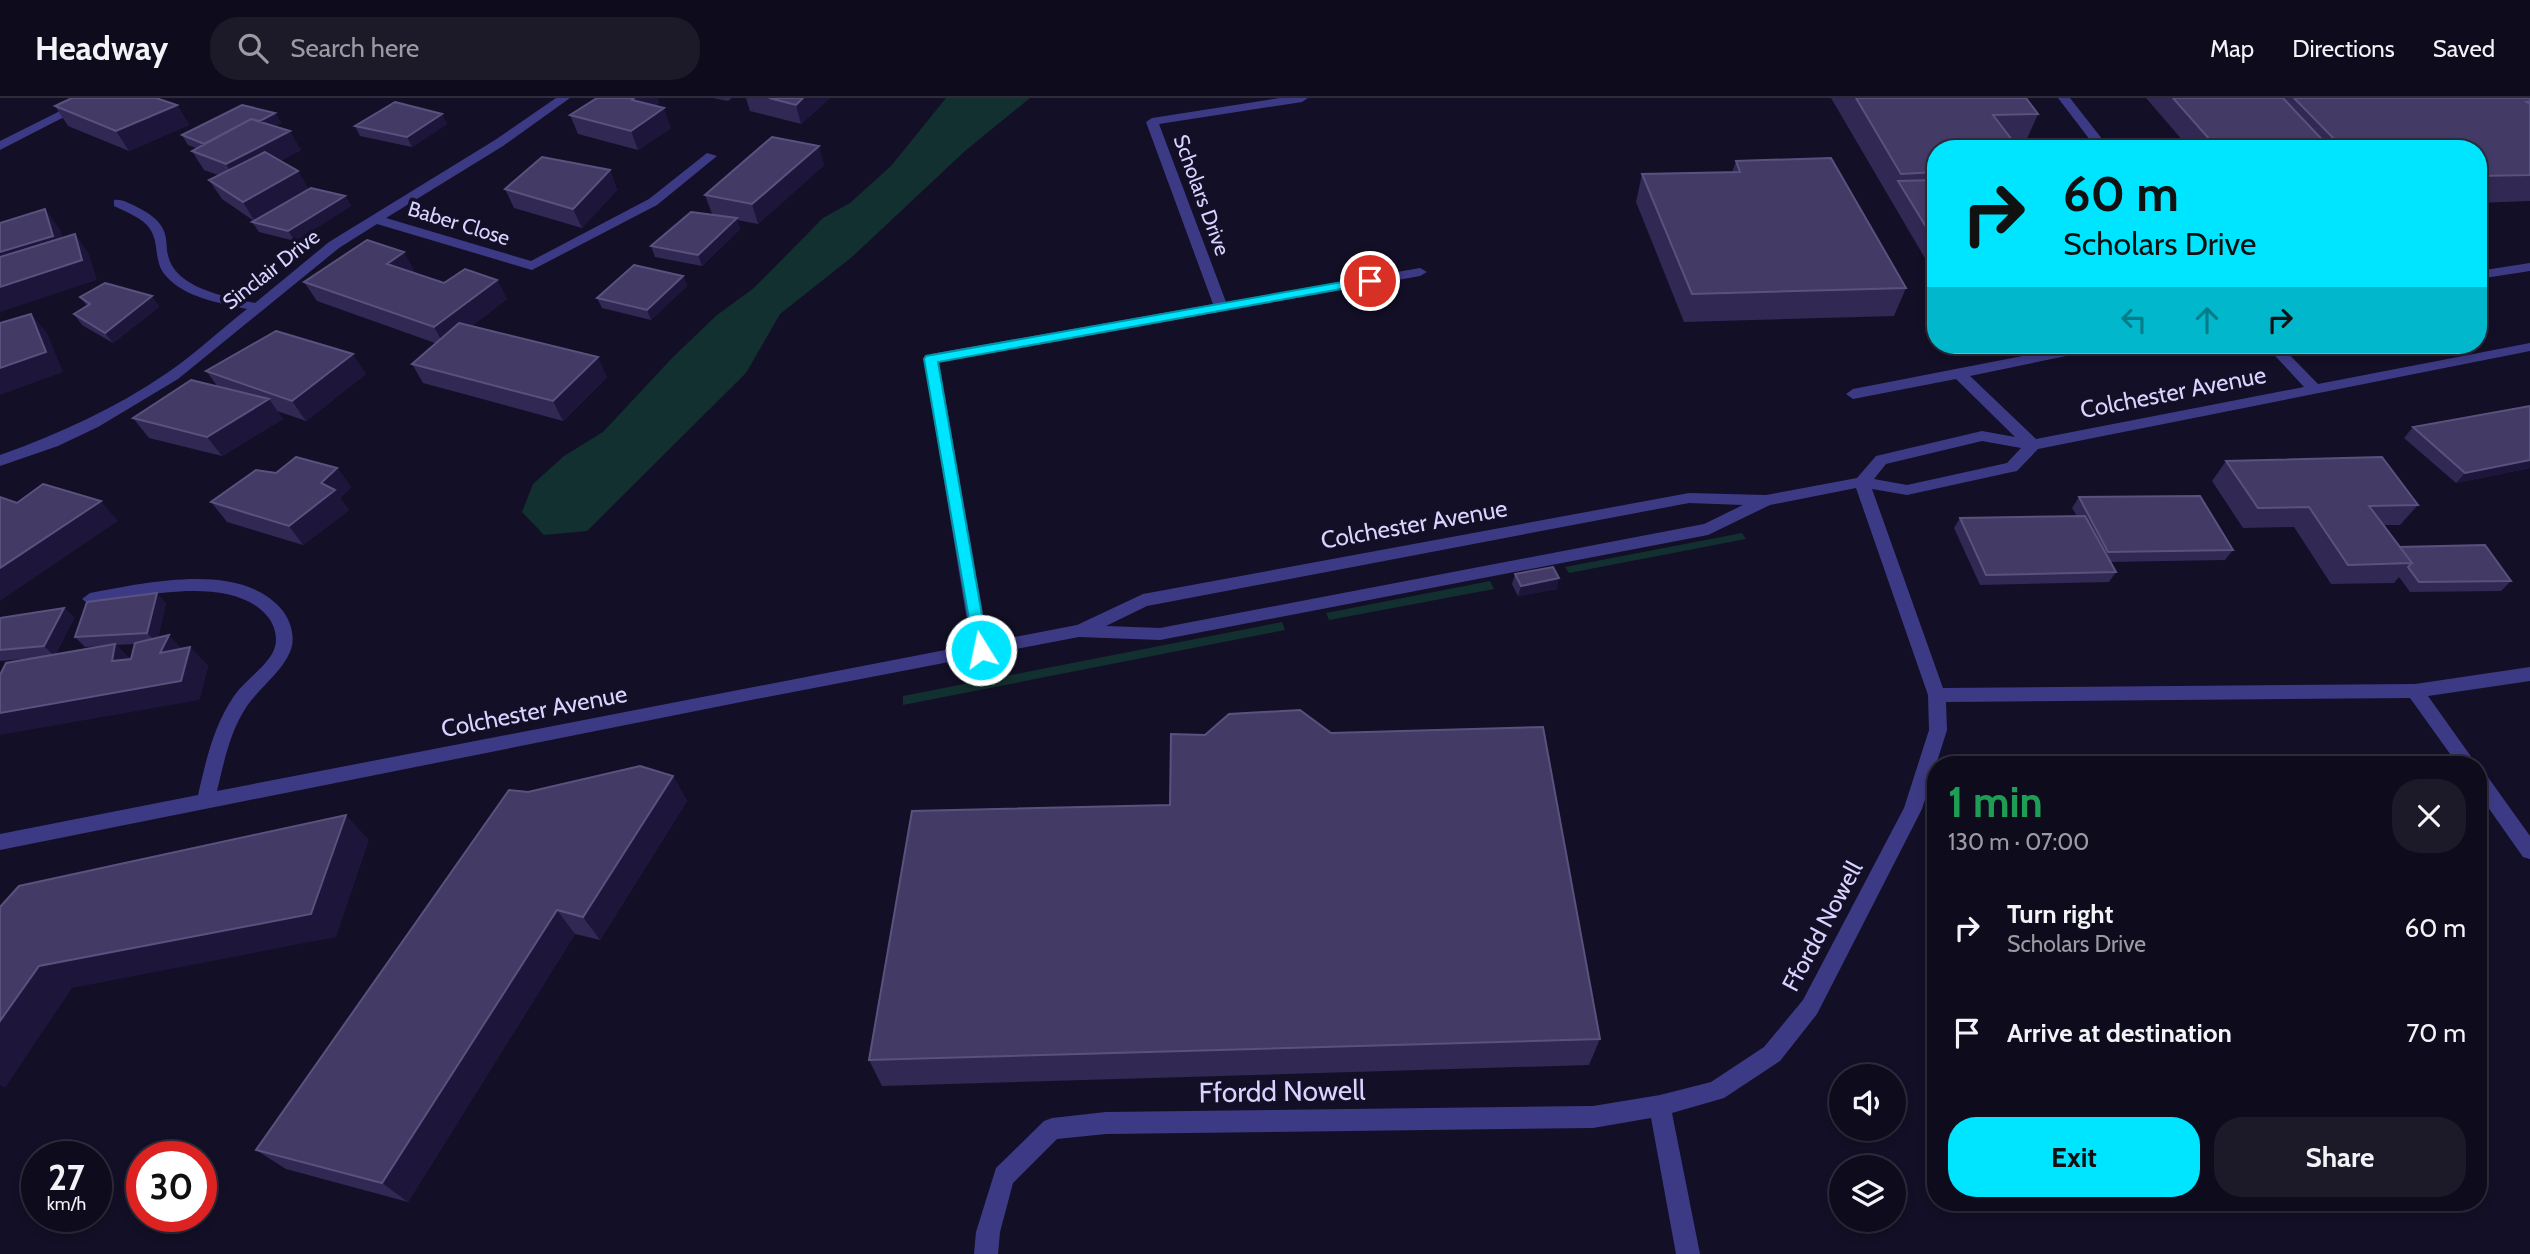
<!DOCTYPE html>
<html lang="en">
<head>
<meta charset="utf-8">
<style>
	:root { --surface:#0e0b1c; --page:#1c1929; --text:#f1f3f6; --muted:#9b9ba3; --line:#2e2b3b; --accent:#00e5ff }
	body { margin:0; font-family:Cabin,sans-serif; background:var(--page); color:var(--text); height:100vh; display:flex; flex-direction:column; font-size:26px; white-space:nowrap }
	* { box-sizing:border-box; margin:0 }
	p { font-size:23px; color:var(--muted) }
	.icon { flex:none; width:38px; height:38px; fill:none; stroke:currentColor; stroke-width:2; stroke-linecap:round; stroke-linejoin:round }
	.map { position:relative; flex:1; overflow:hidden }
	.sheet { position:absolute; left:1927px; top:658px; width:560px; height:455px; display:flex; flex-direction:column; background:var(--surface); border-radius:28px; box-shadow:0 4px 10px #0003,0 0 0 2px var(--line) }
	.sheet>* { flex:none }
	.top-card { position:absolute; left:1927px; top:42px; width:560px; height:214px; border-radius:28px; box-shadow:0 4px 10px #0003,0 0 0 2px var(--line); background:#00e5ff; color:#111; overflow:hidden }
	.controls { position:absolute; left:1829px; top:966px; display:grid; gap:14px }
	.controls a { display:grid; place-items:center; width:77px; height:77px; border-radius:50%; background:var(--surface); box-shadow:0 4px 10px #0003,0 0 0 2px var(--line); font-size:35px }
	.speed { position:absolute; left:21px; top:1043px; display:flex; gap:14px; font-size:35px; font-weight:700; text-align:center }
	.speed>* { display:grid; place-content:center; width:91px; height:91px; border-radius:50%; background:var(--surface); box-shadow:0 4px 10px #0003,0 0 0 2px var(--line); line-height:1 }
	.speed small { font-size:18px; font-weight:400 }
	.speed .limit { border:10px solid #d22; background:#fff; color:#111 }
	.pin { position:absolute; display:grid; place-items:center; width:60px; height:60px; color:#fff; margin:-30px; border:4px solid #fff; border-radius:50%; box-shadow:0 2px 7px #0007 }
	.me { position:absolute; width:77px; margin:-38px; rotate:350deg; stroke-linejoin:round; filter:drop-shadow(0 0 5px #0008) }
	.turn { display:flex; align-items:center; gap:24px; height:147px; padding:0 21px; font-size:32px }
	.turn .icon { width:91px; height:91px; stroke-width:2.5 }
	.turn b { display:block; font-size:49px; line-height:60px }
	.lanes { display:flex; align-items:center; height:66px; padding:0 21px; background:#0003; justify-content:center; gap:35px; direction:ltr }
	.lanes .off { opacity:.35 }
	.round { display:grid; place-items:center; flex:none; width:74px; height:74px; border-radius:28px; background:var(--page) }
	.headline { display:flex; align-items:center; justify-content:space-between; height:119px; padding:0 21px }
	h1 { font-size:42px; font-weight:800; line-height:52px; color:#1e9e55 }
	.cta { display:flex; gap:14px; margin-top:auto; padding:14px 21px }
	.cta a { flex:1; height:80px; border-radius:28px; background:var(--accent); color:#111; font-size:28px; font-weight:800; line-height:80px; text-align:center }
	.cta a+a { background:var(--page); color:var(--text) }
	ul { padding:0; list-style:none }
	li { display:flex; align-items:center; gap:21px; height:105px; padding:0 21px }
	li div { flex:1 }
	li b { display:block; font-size:26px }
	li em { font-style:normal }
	header { display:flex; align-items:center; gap:42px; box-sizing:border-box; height:98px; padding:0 35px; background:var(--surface); border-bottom:2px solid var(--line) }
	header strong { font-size:33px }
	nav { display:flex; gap:38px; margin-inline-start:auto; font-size:24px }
	.search { width:490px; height:63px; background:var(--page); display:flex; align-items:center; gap:18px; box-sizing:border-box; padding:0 24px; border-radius:28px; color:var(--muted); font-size:26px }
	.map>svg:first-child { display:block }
	.green { fill:#12302f }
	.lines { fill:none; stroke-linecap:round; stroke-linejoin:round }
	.minor { fill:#3d3a85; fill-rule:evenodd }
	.wall { fill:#312854; fill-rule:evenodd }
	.shaded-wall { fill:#1d163a }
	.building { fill:#433a66; stroke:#5a527e; stroke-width:2 }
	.route { fill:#00e5ff; stroke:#0095a6; stroke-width:2 }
	.labels { text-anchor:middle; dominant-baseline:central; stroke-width:7; stroke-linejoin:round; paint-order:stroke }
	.far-street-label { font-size:21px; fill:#d9d4ff; stroke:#130f26 }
	.street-label { font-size:24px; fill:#d9d4ff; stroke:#130f26 }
	.near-street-label { font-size:28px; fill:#d9d4ff; stroke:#130f26 }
</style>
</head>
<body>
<header>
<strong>Headway</strong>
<div class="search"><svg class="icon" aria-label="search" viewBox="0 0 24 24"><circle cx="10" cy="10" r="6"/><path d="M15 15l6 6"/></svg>Search here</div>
<nav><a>Map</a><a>Directions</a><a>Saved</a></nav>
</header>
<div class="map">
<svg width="2530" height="1156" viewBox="0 0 2530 1156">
	<rect width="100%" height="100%" fill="#130f26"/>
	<path class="green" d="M 946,0 L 1030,0 L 965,53 L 852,159 L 780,216 L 746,275 L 587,433 L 544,437 L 522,414 L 533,386 L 564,358 L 603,334 L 673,259 L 717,217 L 754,190 L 823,120 L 850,105 L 891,68 Z
		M 1742,435 L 1746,441 L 1569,475 L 1565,469 Z
		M 1490,483 L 1494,491 L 1329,522 L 1326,515 Z
		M 1282,524 L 1285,532 L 903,607 L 903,598 Z"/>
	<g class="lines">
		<path class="minor" d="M 86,0 L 101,0 L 0,52 L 0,43 Z
			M 556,0 L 570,0 L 503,48 L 386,120 L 531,163 L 649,101 L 707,55 L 717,58 L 657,107 L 532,172 L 377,126 L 339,150 L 178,281 L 98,329 L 58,348 L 0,368 L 0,357 C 59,336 116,310 167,275 C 195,256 220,232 247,211 C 220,205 185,200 166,178 C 153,164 160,146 150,131 C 143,120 126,114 114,108 L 114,102 C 123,101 130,106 139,110 C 181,132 157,149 175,172 C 193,194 229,199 255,205 L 329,144 L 495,42 Z
			M 1280,0 L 1308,0 L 1302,4 L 1159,26 L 1226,204 L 1420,170 L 1427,174 L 1420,178 L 939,264 L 988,544 L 1077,527 L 1143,496 L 1689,395 L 1766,397 L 1857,380 L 1876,358 L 1982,333 L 2015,339 L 1956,281 L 1853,301 L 1846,296 L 1853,291 L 2079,247 L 2107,247 L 2100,251 L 1970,278 L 2036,341 L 2304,289 L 2265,247 L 2280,247 L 2318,286 L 2530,245 L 2530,253 L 2038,351 L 2017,373 L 2012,374 L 1907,397 L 1872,391 L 1943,590 L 2415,586 L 2530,569 L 2530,583 L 2428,598 L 2477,667 L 2458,667 L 2410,600 L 1946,604 L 1947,632 L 1922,711 L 1817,916 L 1780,963 L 1724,1000 L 1672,1015 L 1700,1156 L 1676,1156 L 1651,1020 L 1593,1030 L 1106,1036 L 1057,1041 L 1013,1085 L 1000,1134 L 998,1156 L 974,1156 L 976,1134 L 996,1070 L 1044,1023 L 1052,1020 L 1106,1014 L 1593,1008 L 1660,997 L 1711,984 L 1764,949 L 1803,902 L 1904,710 L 1929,632 L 1928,597 L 1856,390 L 1770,407 L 1708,437 L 1160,542 L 1079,539 L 751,602 L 0,752 L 0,736 L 198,697 C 206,662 214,627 234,598 C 245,582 264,571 273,554 C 279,542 275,528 268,519 C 233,475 138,498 90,507 L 82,501 L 90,495 C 146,485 242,462 283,513 C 291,524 296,540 290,554 C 281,575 260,589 247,608 C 230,633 224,664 217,693 L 971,547 L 924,261 L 931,256 L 1213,206 L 1146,24 L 1152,20 ZM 1982,343 L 2021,350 L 2007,365 L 1907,387 L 1874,381 L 1886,366 ZM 1689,405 L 1743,407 L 1704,426 L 1160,530 L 1106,528 L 1147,508 Z
			M 2058,0 L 2070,0 L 2110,51 L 2097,51 Z
			M 2530,165 L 2530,173 L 2478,181 L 2478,173 Z
			M 2478,672 L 2485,675 L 2530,738 L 2530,761 L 2523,759 L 2478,695 Z"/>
	</g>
	<path class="wall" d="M 597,0 L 657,0 L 659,5 L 655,8 L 671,30 L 638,52 L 578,36 L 570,17 Z
		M 713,0 L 732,0 L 728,3 Z
		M 746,0 L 830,0 L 801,26 L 750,13 Z
		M 1831,0 L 2026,0 L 2038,16 L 2026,43 L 2013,43 L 1936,51 L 1936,179 Z
		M 2146,0 L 2530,0 L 2530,103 L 2478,105 L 2478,51 L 2190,51 Z
		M 177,7 L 189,27 L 129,53 L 68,28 L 55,8 Z
		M 275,15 L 281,25 L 275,28 L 301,52 L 280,63 L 298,73 L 308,91 L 345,98 L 351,108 L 295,143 L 259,134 L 252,124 L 254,123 L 222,101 L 209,82 L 218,77 L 204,72 L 192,53 L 196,50 L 188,47 L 182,37 Z
		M 442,16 L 447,26 L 412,49 L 360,38 L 355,28 Z
		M 1736,63 L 1906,190 L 1894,218 L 1684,224 L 1636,104 L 1642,76 L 1732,74 Z
		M 824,67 L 758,126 L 737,122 L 740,131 L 702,168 L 655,159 L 651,148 L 712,116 L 705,97 Z
		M 610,72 L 617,92 L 582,130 L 514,110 L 505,91 Z
		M 415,174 L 414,175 L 444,185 L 497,182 L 507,201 L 472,228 L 607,279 L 563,323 L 423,285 L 412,266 L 435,245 L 317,203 L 304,184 Z
		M 683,178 L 687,188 L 651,222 L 602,210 L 597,200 Z
		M 152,198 L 159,209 L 113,245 L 82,227 L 74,216 L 87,208 L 80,199 Z
		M 206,273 L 366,276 L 306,323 L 277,313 L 283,321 L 222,358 L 149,340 L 133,320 L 218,289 Z
		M 2530,308 L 2530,370 L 2456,385 L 2404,340 L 2413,329 Z
		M 2226,363 L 2418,407 L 2400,427 L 2384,427 L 2400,449 L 2511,483 L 2501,493 L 2410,494 L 2399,479 L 2394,485 L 2331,486 L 2294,429 L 2243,430 L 2212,383 Z
		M 337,370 L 351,389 L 340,400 L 349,412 L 303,447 L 227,424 L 211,404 L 276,375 Z
		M 2079,399 L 2233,452 L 2225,462 L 2110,464 L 2116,474 L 2109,484 L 1980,487 L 1954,430 L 1960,420 L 2077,418 L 2072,410 Z
		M 1515,476 L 1557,491 L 1518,498 L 1512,486 Z
		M 166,505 L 158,540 L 182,550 L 190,549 L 208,568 L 199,602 L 45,559 L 0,563 L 0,520 L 64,510 L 74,520 L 55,557 L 107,548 L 85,549 L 75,539 ZM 134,546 L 131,561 L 130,561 L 116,547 Z
		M 673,678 L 687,703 L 600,842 L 575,836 L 408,1104 L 286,1071 L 256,1052 L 528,694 Z
		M 1600,941 L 1589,967 L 882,988 L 869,962 Z"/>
	<path class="shaded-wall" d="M 634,0 L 657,0 L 659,5 L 639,21 L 632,2 Z
		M 803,0 L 830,0 L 801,26 L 796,7 Z
		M 177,7 L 189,27 L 129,53 L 116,33 Z
		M 664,10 L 671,30 L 638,52 L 631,33 Z
		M 275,15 L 281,25 L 217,60 L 211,49 Z
		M 442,16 L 447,26 L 412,49 L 407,39 Z
		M 290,33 L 301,52 L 238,85 L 226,66 Z
		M 819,48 L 824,67 L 758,126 L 752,106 Z
		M 610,72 L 617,92 L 582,130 L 573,111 Z
		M 298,73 L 309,93 L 255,124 L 243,104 Z
		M 345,98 L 351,108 L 295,143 L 288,133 Z
		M 45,111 L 60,131 L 69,158 L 0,178 L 0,154 Z
		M 737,120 L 740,131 L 702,168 L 698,157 Z
		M 75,136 L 89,156 L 97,182 L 0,214 L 0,189 Z
		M 404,154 L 415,174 L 398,185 L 387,166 Z
		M 683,178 L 687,188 L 651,222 L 647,212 Z
		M 497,182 L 507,201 L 445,249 L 434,229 Z
		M 152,198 L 159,209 L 113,245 L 105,235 Z
		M 31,216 L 47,235 L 63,274 L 0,297 L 0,270 Z
		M 353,256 L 366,276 L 306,323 L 292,303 Z
		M 598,259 L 607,279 L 563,323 L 553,303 Z
		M 269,301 L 283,321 L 222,358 L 207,339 Z
		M 2530,362 L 2530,370 L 2456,385 L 2465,375 Z
		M 337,370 L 351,389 L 340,400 L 349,412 L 303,447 L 289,428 L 321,385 Z
		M 101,403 L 118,423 L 0,503 L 0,470 Z
		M 1559,480 L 1557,491 L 1518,498 L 1521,488 Z
		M 157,495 L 166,505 L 157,545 L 147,535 Z
		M 64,510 L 74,520 L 54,558 L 44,548 Z
		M 169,537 L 187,556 L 160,555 Z
		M 115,546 L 134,565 L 112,563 Z
		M 190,549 L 208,568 L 199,602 L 0,637 L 0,615 Z
		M 673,678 L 687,703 L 600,842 L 583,819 Z
		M 346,717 L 369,742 L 336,839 L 72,890 L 5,990 L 0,987 L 0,923 L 39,868 Z
		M 557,812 L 575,836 L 408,1104 L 382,1085 Z"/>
	<path class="building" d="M 72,0 L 156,0 L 177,7 L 116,33 L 55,8 Z
		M 597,0 L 634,0 L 632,2 L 664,10 L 631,33 L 570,17 Z
		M 769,0 L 803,0 L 796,7 Z
		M 1856,0 L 2026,0 L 2038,16 L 1993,17 L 2019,51 L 1936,51 L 1936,74 L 1901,76 Z
		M 2173,0 L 2283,0 L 2331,51 L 2218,51 Z
		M 2294,0 L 2530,0 L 2530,4 L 2527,4 L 2530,6 L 2530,77 L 2478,78 L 2478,51 L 2344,51 Z
		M 395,4 L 442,16 L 407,39 L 355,28 Z
		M 242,7 L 275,15 L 260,23 L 251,21 L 204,46 L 182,37 Z
		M 251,21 L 290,33 L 226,66 L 192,53 Z
		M 772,39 L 819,48 L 752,106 L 705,97 Z
		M 265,54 L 298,73 L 243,104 L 209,82 Z
		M 542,59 L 610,72 L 573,111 L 505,91 Z
		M 1831,60 L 1906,190 L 1692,196 L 1642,76 L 1740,74 L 1736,63 Z
		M 1936,82 L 1936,145 L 1898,83 Z
		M 311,90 L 345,98 L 288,133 L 252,124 Z
		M 45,111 L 53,138 L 0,154 L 0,125 Z
		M 691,114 L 737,120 L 698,157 L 651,148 Z
		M 75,136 L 82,162 L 0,189 L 0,159 Z
		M 367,142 L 404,154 L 387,166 L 444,185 L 465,171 L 497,182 L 434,229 L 304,184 Z
		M 634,167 L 683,178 L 647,212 L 597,200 Z
		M 105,185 L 152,198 L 105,235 L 74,216 L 90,206 L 80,199 Z
		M 31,216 L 46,254 L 0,270 L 0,225 Z
		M 459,225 L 598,259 L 553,303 L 412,266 Z
		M 276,233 L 353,256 L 292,303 L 206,273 Z
		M 191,282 L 269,301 L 207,339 L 133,320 Z
		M 2530,308 L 2530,362 L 2465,375 L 2413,329 Z
		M 296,359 L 337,370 L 321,385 L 335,392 L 289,428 L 211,404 L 256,372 L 276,375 Z
		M 2382,359 L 2418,407 L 2369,408 L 2412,465 L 2348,467 L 2309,409 L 2258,410 L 2226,363 Z
		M 43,386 L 101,403 L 0,470 L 0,399 L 17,405 Z
		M 2200,398 L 2233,452 L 2108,454 L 2079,399 Z
		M 2085,418 L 2116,474 L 1986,477 L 1960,420 Z
		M 2485,447 L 2511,483 L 2419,484 L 2408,469 L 2412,465 L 2400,449 Z
		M 1553,469 L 1559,480 L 1521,488 L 1515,476 Z
		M 157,495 L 147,535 L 75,539 L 87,504 Z
		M 64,510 L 44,548 L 0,552 L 0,520 Z
		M 169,537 L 160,555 L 190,549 L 181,583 L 0,615 L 0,577 L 6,565 L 115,546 L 112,563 L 131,561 L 135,545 Z
		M 1300,612 L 1331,635 L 1543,629 L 1600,941 L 869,962 L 912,713 L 1170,707 L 1171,636 L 1205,637 L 1229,616 Z
		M 640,668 L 673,678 L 583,819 L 557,812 L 382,1085 L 256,1052 L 509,692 L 528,694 Z
		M 346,717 L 311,816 L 39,868 L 0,923 L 0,809 L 19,788 Z"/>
	<path class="route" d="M 1370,179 L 1376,183 L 1374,185 L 938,264 L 988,552 L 986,556 L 975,556 L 924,261 L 926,258 Z"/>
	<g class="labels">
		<g class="far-street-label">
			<text transform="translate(1202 97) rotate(70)">Scholars Drive</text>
			<text transform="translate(459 125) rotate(17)">Baber Close</text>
			<text transform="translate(271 171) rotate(-38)">Sinclair Drive</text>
		</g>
		<g class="street-label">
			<text transform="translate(2173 294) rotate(-11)">Colchester Avenue</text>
			<text transform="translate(1414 426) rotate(-10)">Colchester Avenue</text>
			<text transform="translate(534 613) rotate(-11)">Colchester Avenue</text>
			<text transform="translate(1822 828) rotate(-62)">Ffordd Nowell</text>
		</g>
		<g class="near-street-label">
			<text transform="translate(1282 993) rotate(-1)">Ffordd Nowell</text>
		</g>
	</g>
</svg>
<div class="controls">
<a><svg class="icon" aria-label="sound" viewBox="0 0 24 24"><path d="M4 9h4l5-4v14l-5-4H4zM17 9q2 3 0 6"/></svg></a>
<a><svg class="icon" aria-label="layers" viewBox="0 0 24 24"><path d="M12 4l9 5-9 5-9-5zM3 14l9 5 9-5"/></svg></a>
</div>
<div class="speed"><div>27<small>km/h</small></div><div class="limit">30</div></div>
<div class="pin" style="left:1370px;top:183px;background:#d93025"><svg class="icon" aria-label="arrive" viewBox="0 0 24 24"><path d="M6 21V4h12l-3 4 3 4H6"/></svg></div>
<svg class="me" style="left:981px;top:552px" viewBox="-20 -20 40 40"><circle r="17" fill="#00e5ff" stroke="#fff" stroke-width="3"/><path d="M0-11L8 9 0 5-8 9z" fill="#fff"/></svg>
<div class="top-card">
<div class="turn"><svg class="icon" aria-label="right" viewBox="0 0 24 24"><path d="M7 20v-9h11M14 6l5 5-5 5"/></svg><div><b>60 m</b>Scholars Drive</div></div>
<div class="lanes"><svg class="icon off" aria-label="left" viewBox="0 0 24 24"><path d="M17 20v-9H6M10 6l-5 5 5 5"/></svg><svg class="icon off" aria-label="ahead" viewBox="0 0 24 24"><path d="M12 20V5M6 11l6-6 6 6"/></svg><svg class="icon" aria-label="right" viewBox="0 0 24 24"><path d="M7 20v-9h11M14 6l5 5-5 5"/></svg></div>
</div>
<section class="sheet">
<div class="headline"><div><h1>1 min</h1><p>130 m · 07:00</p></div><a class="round"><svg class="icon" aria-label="close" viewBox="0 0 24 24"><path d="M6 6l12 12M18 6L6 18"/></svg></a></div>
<ul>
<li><svg class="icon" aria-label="right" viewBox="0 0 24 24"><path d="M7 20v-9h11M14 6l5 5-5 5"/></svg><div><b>Turn right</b><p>Scholars Drive</p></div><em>60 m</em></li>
<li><svg class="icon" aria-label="arrive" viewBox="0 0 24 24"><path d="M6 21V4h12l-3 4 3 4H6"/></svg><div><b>Arrive at destination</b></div><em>70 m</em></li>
</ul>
<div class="cta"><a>Exit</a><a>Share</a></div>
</section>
</div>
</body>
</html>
